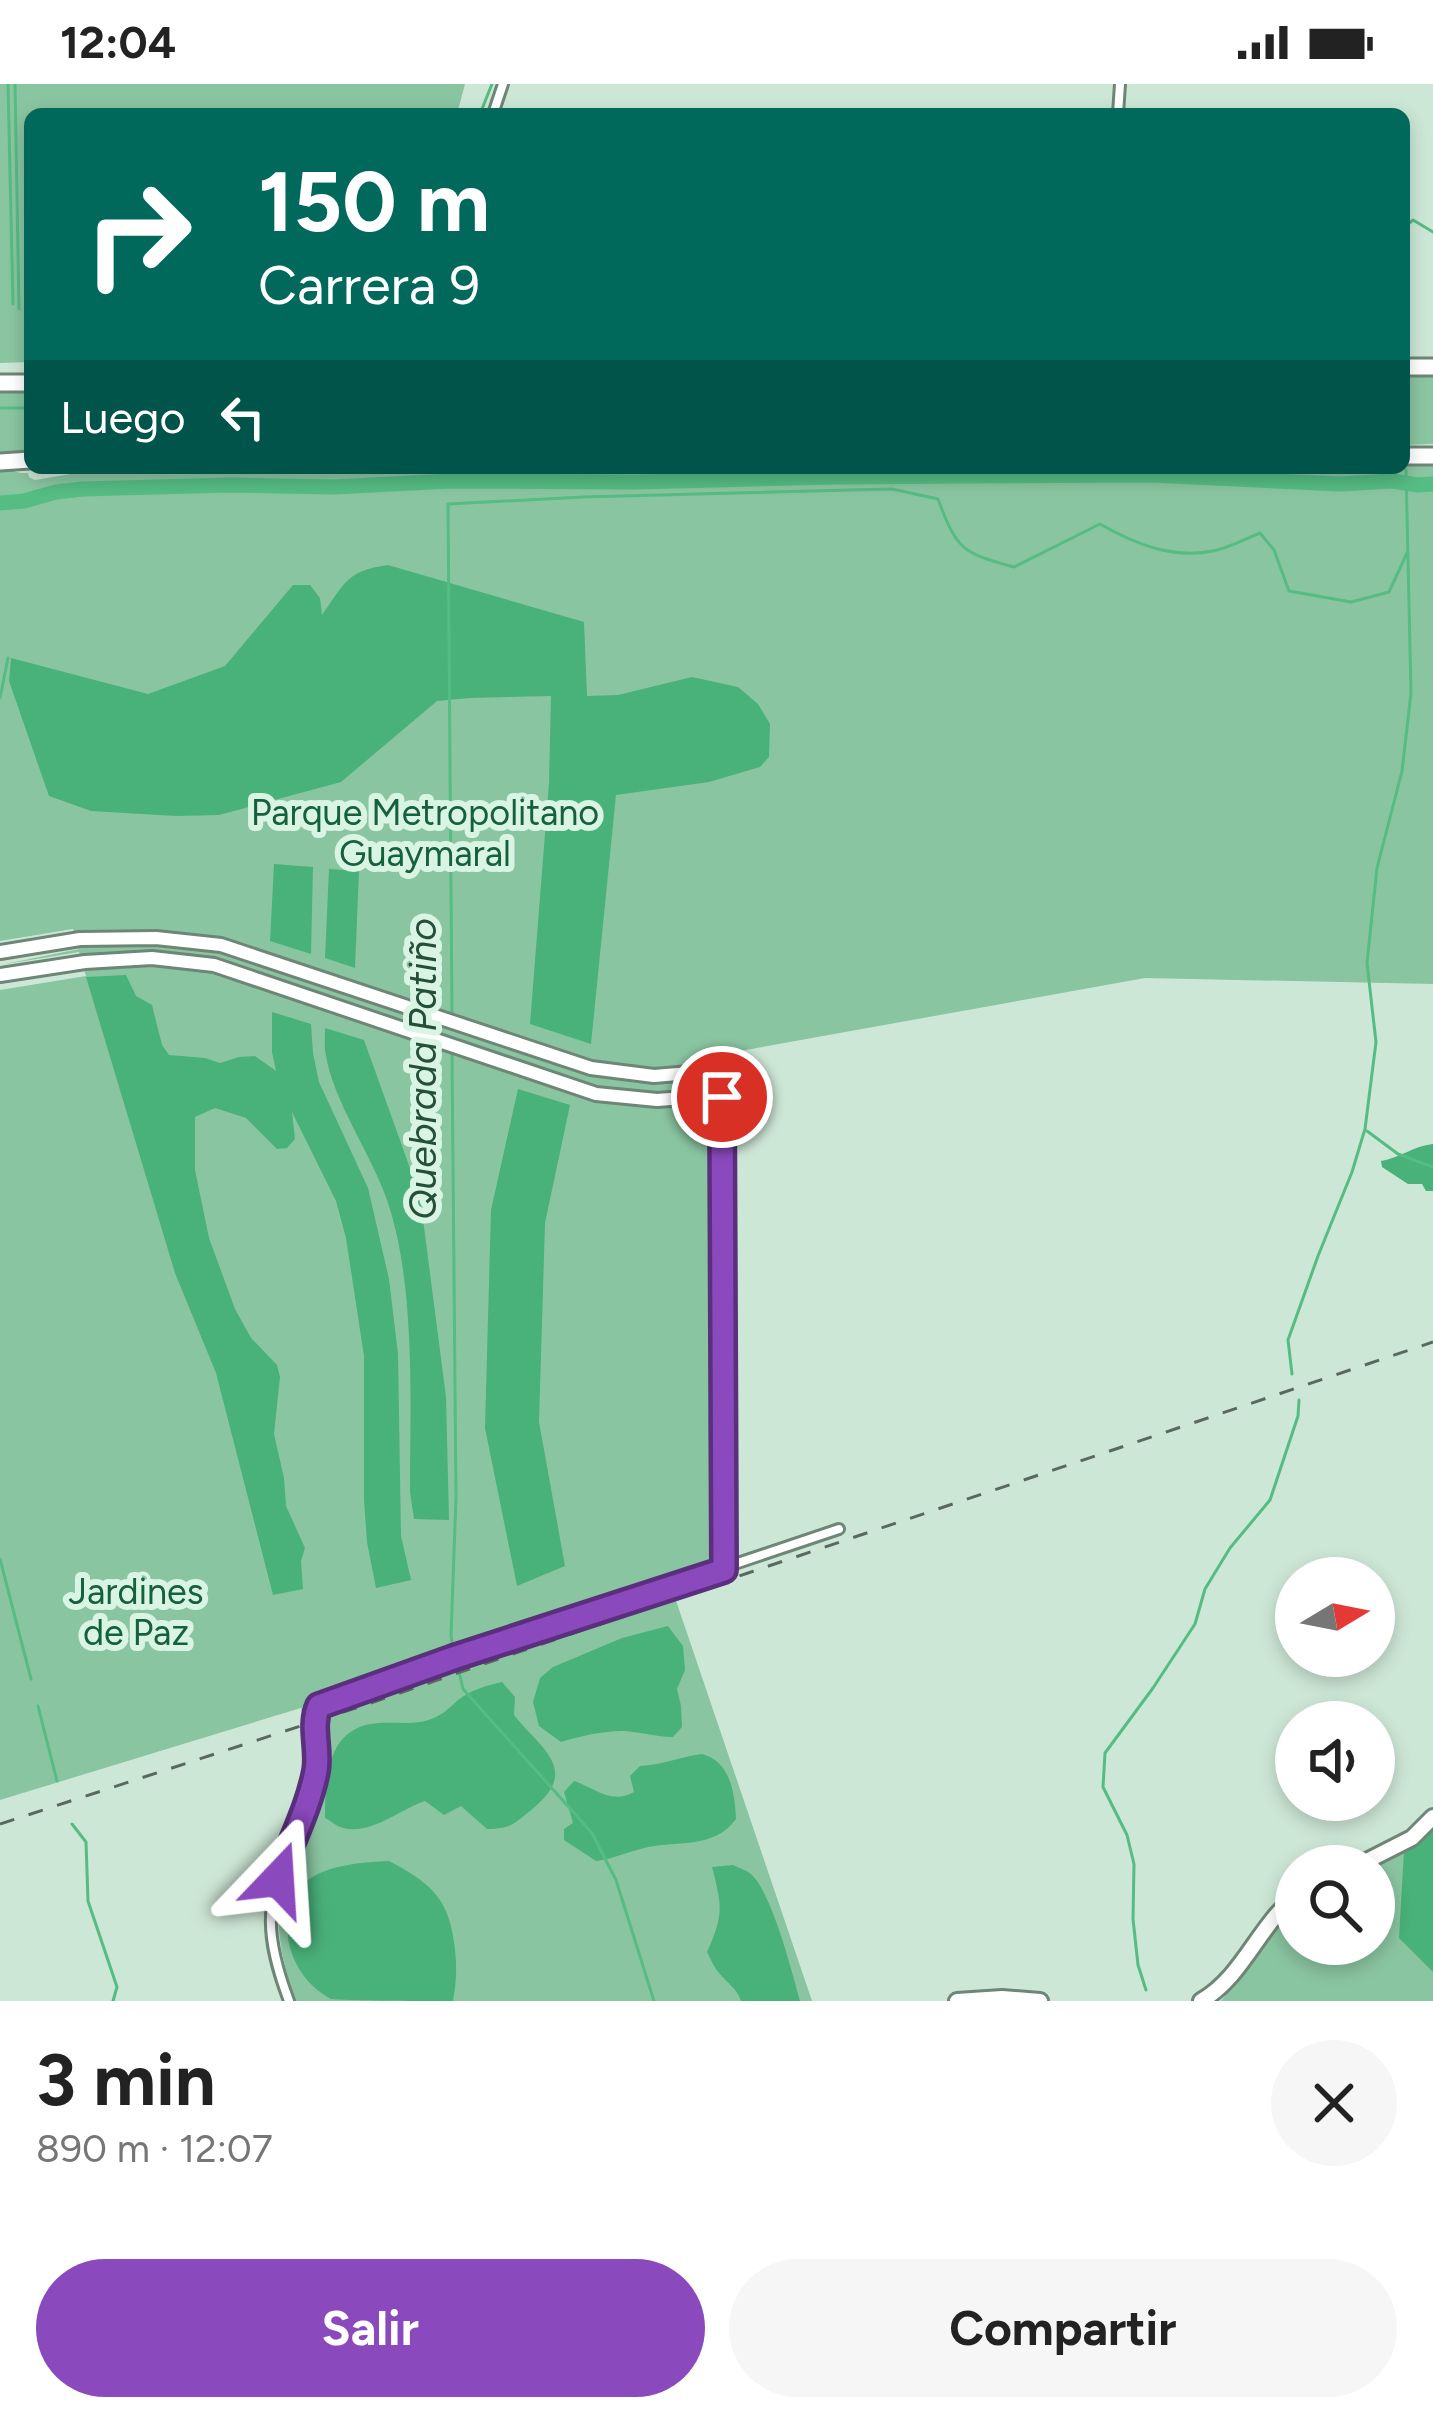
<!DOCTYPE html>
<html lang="es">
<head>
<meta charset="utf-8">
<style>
	:root { --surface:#fff; --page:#f6f6f6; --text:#222; --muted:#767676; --accent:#8b49be }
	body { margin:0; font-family:Figtree,sans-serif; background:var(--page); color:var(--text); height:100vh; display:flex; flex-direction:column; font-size:45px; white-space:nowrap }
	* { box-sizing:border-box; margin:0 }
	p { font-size:39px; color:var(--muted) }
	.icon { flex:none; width:66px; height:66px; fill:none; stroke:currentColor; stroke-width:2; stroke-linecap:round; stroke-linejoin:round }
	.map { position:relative; height:1917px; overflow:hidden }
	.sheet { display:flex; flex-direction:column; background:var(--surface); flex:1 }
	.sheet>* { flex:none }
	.banner { position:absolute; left:24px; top:24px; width:1386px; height:366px; border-radius:18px; box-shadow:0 6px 18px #0003; background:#00695c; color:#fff; overflow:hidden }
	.needle { width:78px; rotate:80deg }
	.tools { position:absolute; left:1275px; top:1473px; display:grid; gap:24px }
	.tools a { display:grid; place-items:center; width:120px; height:120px; border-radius:50%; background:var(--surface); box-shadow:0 6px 18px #0003; font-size:60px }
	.pin { position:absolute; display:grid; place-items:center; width:102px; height:102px; color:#fff; margin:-51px; border:6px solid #fff; border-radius:50%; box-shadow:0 3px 12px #0007 }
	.me { position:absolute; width:132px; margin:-66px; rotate:20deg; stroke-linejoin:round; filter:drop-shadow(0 0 9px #0008) }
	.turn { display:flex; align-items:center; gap:42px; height:252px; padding:0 36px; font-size:54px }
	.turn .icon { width:156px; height:156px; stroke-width:2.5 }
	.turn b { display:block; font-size:84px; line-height:102px }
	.then { display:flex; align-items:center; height:114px; padding:0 36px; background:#0003; gap:24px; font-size:45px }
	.round { display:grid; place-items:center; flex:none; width:126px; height:126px; border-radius:63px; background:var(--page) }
	.overview { display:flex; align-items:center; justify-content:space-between; height:204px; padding:0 36px }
	h1 { font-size:72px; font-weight:700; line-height:90px }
	.cta { display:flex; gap:24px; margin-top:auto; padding:24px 36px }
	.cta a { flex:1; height:138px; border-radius:72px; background:var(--accent); color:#fff; font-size:48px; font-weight:700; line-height:138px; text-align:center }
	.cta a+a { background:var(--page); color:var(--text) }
	.status { display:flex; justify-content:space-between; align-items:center; height:84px; padding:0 60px; background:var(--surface); direction:ltr }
	.status svg { height:33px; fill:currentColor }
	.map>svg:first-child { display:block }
	.green { fill:#8ac5a1 }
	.forest { fill:#49b17a }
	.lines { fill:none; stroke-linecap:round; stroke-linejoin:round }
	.stream { stroke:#55bc84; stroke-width:3 }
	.river { stroke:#55bc84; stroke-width:15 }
	.street-casing { stroke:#6e8676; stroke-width:14 }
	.secondary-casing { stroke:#6e8676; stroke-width:18 }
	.primary-casing { stroke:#6e8676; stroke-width:20 }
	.highway-casing { stroke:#6e8676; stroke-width:21 }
	.street { stroke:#fff; stroke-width:8 }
	.secondary { stroke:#fff; stroke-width:12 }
	.primary { stroke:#fff; stroke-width:14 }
	.highway { stroke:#fff; stroke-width:15 }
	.rail { stroke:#5a6960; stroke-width:3; stroke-dasharray:15 15; stroke-linecap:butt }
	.route-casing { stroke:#5a2f7c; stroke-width:30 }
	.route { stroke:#8b49be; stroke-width:21 }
	.labels { text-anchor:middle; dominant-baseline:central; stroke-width:12; stroke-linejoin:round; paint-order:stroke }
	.park-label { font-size:36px; fill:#14613c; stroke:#daf4e3 }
	.water-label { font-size:39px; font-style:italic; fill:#254f37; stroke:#daf4e3 }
</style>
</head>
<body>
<div class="status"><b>12:04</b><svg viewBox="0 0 49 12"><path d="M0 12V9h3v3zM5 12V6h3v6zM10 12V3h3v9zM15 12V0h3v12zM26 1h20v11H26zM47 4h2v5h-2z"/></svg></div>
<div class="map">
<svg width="1433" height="1917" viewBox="0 0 1433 1917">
	<rect width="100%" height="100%" fill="#cde7d6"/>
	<path class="green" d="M 0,0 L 465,0 L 457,30 L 30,30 L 30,278 L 0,279 Z
		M 1433,290 L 1433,360 L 1404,361 L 1404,291 Z
		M 0,305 L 30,306 L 30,368 L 0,371 Z
		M 1404,380 L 1433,380 L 1433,900 L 1145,894 L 718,971 L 712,1033 L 712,1480 L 669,1496 L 812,1917 L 295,1917 C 276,1856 270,1822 297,1761 C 305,1741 318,1720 318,1698 C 318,1675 307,1647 301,1624 L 0,1716 L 0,906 L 86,892 L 79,868 L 0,881 L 79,865 L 73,845 L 0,857 L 0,385 C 11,385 17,390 28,389 L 29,393 L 35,396 L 77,389 L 137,386 L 1404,384 Z
		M 1433,1740 L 1433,1917 L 1221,1917 L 1286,1832 L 1296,1824 L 1296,1860 L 1374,1860 L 1374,1783 L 1422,1752 Z"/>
	<path class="forest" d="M 388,481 L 584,538 L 587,612 L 618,611 L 692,593 L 738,603 L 758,620 L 770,640 L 769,673 L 760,683 L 709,698 L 616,711 L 591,960 L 530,940 L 549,699 L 551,612 L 469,614 L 437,617 L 341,698 L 219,731 L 176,732 L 91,727 L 49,712 L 9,597 L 11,574 L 148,610 L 225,582 L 293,501 L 310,501 L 320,514 L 322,531 C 345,499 346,487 388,481 Z
		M 274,780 L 313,783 L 311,870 L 270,857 Z
		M 329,785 L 359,787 L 355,884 L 325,874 Z
		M 126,891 L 136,912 L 152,921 L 162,961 L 169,971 L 205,974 L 220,979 L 239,973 L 255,972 L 276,987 L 272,968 L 272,928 L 311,940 L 313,969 L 319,998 L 368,1104 L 389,1195 L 398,1270 L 401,1452 L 411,1496 L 376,1504 L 367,1458 L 364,1416 L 364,1272 L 346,1154 L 336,1117 L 292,1028 L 295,1055 L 287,1064 L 277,1065 L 246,1034 L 215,1024 L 195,1033 L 195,1086 L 209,1154 L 235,1225 L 251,1254 L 277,1281 L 280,1293 L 274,1350 L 284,1394 L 286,1422 L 305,1464 L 301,1477 L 303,1505 L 273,1511 L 216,1289 L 175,1189 L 86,893 Z
		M 325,944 L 364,956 L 420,1112 L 446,1313 L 449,1436 L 414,1435 L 410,1408 C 410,1319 416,1200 387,1116 C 371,1070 334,1018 326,972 C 324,963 325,953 325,944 Z
		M 518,1005 L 570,1021 L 545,1139 L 539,1338 L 565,1482 L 517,1502 L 485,1344 L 491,1126 Z
		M 1433,1060 L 1433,1107 L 1426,1107 L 1422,1100 L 1408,1100 L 1382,1083 L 1381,1077 C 1400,1074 1413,1062 1433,1060 Z
		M 668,1542 L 683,1562 L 685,1586 L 677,1605 L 681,1622 L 682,1643 L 673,1653 C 654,1653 638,1647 622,1647 C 602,1647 581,1652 561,1658 L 539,1642 L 533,1618 L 540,1594 L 553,1583 L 622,1554 Z
		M 502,1598 L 515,1613 L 514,1631 C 542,1666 582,1686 530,1727 C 511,1742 511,1744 487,1745 L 461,1722 L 444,1731 L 425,1717 C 400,1725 372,1751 343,1744 C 336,1742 331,1737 325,1734 C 325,1693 327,1642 379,1639 C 400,1638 417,1642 436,1633 C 445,1629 451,1622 458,1616 C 473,1605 485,1602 502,1598 Z
		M 702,1670 C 730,1677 735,1709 736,1735 C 714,1766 675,1756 644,1764 C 627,1768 613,1775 596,1777 L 564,1756 L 564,1745 L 573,1739 L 564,1708 L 574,1697 C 596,1704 610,1721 634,1708 L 630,1692 L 640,1682 C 662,1681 680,1673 702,1670 Z
		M 1433,1738 L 1433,1888 L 1399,1854 L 1404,1767 Z
		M 389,1777 C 428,1798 448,1812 454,1858 C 457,1879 457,1895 453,1917 C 432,1917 344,1917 331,1915 C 291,1894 273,1841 301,1803 C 318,1781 364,1778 389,1777 Z
		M 733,1781 C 739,1784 746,1786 751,1790 C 772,1809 792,1888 800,1917 L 741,1917 C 736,1903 729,1901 720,1890 C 714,1884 711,1875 707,1868 C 724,1830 722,1822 712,1783 Z"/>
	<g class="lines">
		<path class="stream" d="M 8,0 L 13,220
			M 15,0 L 19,225
			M 480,30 L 492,0
			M 1404,239 L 1406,142 L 1413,136 L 1433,148
			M 0,324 L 30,324
			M 0,614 L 8,574
			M 452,934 L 448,420 L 583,413 L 892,405 L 938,415 C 957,466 962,469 1014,483 L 1100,440 C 1135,460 1172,475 1213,467 C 1229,464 1245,455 1260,449 L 1274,466 L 1289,507 L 1351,518 L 1389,508 L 1407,469
			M 452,968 L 456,1413 L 451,1552 L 454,1569
			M 1367,1047 L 1398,1070 L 1433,1083
			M 1292,1290 L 1288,1256 L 1318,1172 L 1352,1088 L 1365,1045 L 1376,958 L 1367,879 L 1377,784 L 1402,687 L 1411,609 L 1406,386
			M 0,1475 L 31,1595
			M 457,1579 L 463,1605 L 592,1749 L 616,1796 L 654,1917
			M 38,1622 L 57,1697
			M 72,1740 L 86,1758 L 88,1817 L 117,1903 L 113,1917
			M 1146,1906 L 1138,1881 L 1133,1835 L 1134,1780 L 1127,1751 L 1103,1703 L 1105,1669 L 1153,1604 L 1195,1540 L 1205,1505 L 1230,1464 L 1270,1416 L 1298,1332 L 1299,1316"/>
		<path class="river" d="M 0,419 L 24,417 L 56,408 L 82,405 L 231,401 L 334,403 L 450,397 L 636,398 L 835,393 L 1151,391 L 1340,400 L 1392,397 L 1418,401 L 1433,400"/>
		<defs>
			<path id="street" d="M 493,30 L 503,0
				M 1118,30 L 1120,0
				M 722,1013 L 724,1486
				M 289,1917 C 265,1853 264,1820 291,1756 C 301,1733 312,1711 316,1686 C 320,1665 310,1641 319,1622 L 461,1572 L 839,1445"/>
			<path id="secondary" d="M 0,868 L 80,855 L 156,854 L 221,861 L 591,984 L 654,992 L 738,985
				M 0,891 L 85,878 L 152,874 L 214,881 L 596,1010 L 657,1016 L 740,1010"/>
			<path id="primary" d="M 1357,1782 L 1412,1754 L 1433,1733
				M 957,1917 L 1002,1914 L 1040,1917
				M 1201,1917 C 1243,1893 1258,1842 1296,1812"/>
			<path id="highway" d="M 1404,283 L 1433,283
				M 0,299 L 30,299
				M 1404,372 L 1433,372
				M 0,378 L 30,376"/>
		</defs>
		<use href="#street" class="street-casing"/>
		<use href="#secondary" class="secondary-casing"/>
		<use href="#primary" class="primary-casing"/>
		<use href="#highway" class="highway-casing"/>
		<use href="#street" class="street"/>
		<use href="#secondary" class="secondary"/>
		<use href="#primary" class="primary"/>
		<use href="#highway" class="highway"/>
		<path class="rail" d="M 0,1740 L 365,1621 L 748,1489 L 1433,1258"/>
	</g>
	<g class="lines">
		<defs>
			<path id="route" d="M 278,1795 C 290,1759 309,1724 316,1687 C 320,1666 310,1642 319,1622 L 453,1574 L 724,1486 L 722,1013"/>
		</defs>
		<use href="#route" class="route-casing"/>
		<use href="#route" class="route"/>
	</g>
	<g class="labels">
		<g class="park-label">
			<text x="425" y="728">Parque Metropolitano<tspan x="425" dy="41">Guaymaral</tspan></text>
			<text x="136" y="1507">Jardines<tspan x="136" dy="41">de Paz</tspan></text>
		</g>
		<g class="water-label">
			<text transform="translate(422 985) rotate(-90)">Quebrada Patiño</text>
		</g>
	</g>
</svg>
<div class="tools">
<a><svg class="needle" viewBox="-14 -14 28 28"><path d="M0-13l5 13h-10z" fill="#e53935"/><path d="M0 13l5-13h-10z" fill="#767676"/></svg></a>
<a><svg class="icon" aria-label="sound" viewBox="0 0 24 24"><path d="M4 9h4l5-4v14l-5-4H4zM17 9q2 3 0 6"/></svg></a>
<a><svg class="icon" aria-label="search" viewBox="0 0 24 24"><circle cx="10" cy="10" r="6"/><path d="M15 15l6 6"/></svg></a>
</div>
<div class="pin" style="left:722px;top:1013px;background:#d93025"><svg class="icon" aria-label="arrive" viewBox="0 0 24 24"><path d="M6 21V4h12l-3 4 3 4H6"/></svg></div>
<svg class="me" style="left:278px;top:1795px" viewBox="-20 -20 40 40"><path d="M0-17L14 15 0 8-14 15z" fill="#8b49be" stroke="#fff" stroke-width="4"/></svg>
<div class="banner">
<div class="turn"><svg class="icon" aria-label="right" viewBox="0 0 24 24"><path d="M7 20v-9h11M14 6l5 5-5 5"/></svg><div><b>150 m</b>Carrera 9</div></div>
<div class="then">Luego<svg class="icon" aria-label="left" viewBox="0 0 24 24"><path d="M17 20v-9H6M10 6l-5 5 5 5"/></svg></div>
</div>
</div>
<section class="sheet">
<div class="overview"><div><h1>3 min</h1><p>890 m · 12:07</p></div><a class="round"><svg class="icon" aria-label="close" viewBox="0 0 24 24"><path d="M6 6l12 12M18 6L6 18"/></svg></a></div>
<div class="cta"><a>Salir</a><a>Compartir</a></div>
</section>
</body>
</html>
